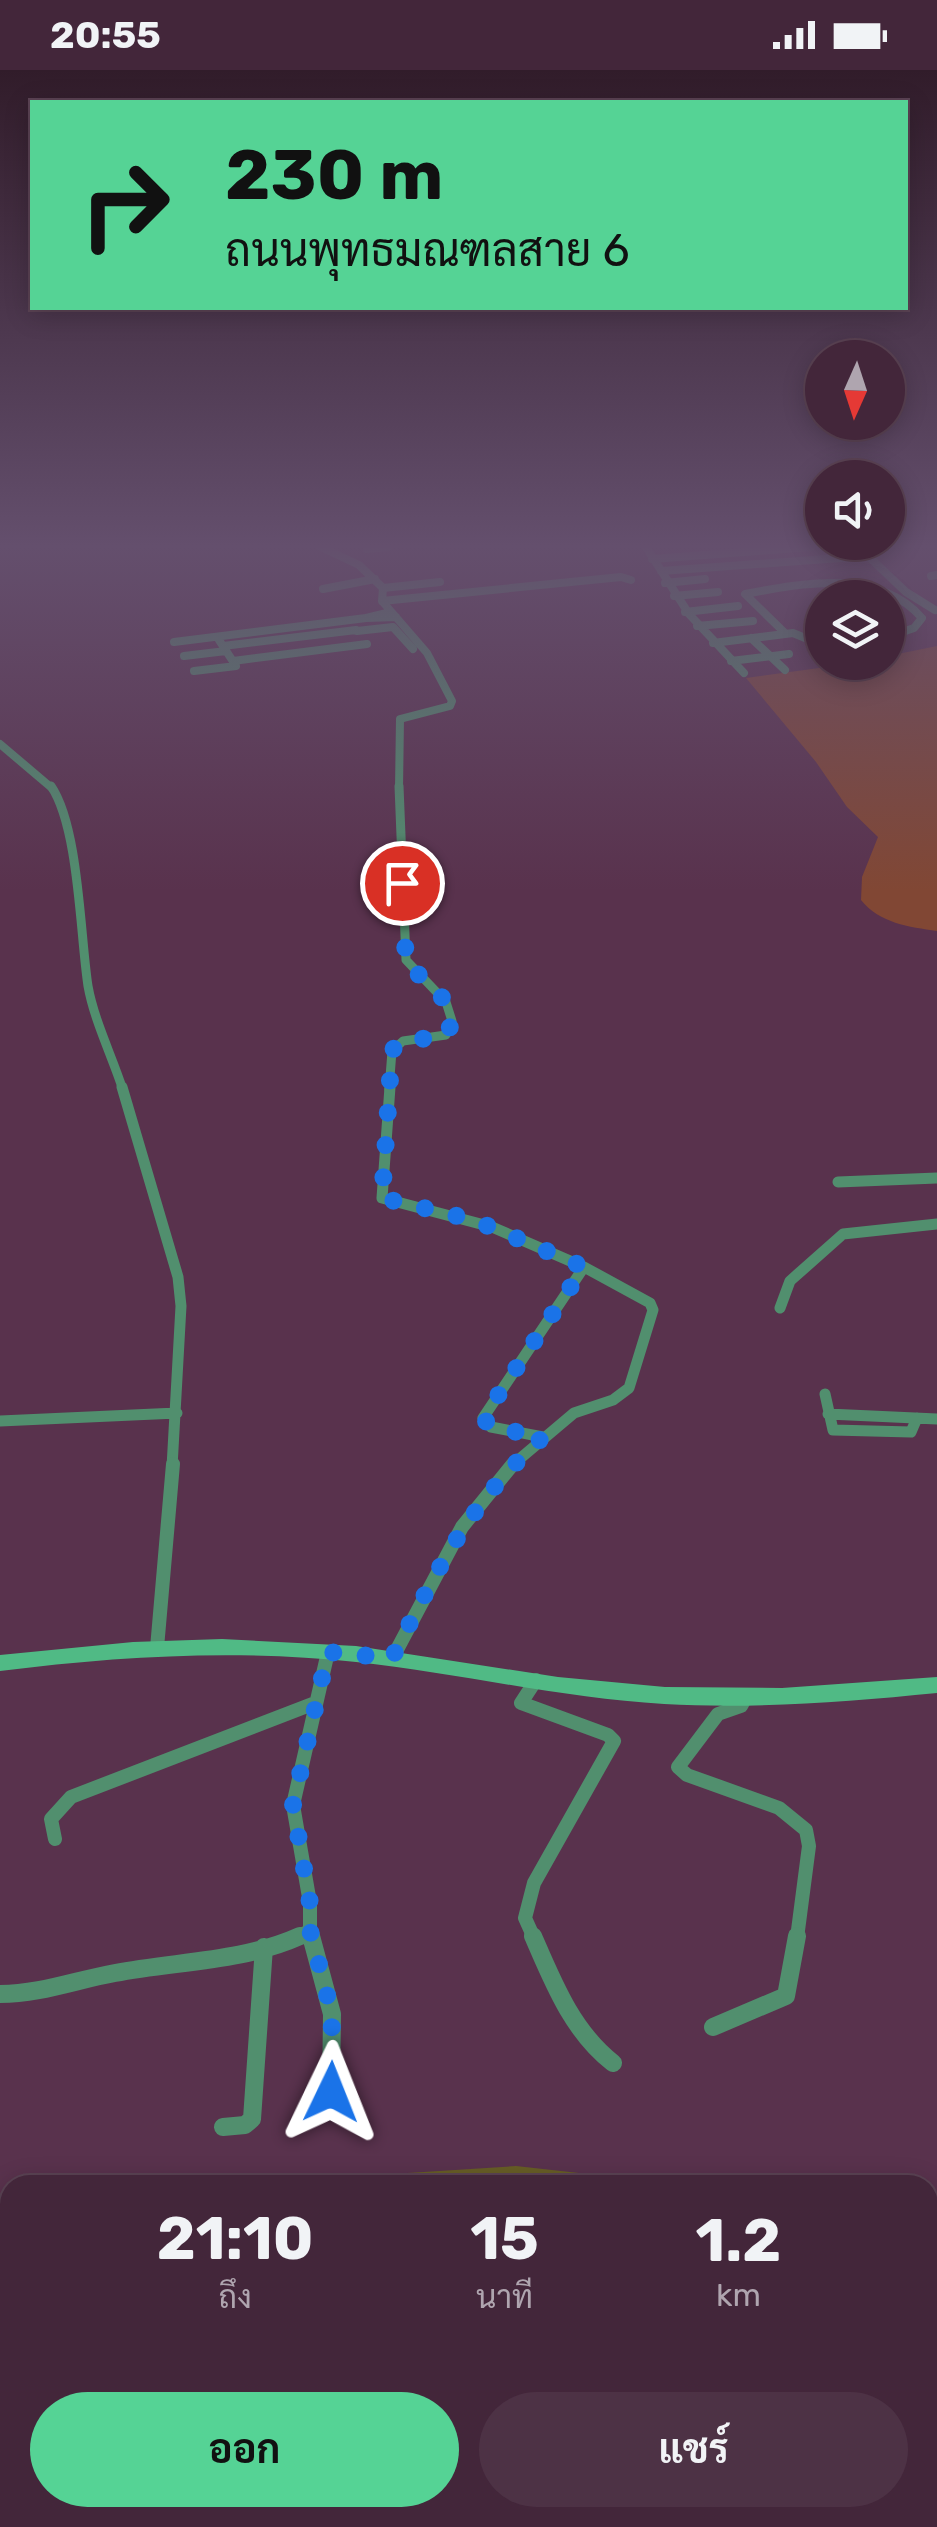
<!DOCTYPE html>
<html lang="th">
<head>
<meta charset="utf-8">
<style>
	:root { --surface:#43263a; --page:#4d3245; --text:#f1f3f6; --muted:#afa5af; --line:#5b4354; --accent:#55d395 }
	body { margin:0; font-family:Rubik,Sarabun,sans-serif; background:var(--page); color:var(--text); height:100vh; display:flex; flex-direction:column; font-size:38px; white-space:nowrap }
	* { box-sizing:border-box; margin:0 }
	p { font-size:32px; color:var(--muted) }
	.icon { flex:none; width:55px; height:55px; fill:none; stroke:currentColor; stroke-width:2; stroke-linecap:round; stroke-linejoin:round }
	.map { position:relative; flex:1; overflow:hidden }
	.side { position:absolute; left:0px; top:2105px; width:938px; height:352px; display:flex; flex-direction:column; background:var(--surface); border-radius:30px 30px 0 0; box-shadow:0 5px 25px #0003,0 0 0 2px var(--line) }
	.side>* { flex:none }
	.banner { position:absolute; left:30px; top:30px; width:878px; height:210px; border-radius:0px; box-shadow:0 5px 25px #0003,0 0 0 2px var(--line); background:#55d395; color:#111; overflow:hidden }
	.needle { width:65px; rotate:183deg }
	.tools { position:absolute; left:805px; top:270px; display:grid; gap:20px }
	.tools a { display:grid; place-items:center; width:100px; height:100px; border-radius:50%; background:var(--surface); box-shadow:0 5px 25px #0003,0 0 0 2px var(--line); font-size:50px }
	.pin { position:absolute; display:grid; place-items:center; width:85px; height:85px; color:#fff; margin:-42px; border:5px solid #fff; border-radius:50%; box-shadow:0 2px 10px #0007 }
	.me { position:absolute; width:110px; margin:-55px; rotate:2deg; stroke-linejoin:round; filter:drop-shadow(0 0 8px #0008) }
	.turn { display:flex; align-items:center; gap:35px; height:210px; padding:0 30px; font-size:45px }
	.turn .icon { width:130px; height:130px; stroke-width:2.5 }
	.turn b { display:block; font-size:70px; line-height:85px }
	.eta { display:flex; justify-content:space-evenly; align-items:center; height:170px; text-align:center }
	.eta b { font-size:60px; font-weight:700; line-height:70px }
	.action { display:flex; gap:20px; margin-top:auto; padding:20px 30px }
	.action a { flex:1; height:115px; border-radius:60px; background:var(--accent); color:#111; font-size:40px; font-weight:700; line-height:115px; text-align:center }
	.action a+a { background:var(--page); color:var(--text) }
	.status { display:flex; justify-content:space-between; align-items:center; height:70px; padding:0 50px; background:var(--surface); direction:ltr }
	.status svg { height:28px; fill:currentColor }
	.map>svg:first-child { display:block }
	.green { fill:#814734 }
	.water { fill:#675d26 }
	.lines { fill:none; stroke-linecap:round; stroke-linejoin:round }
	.minor-far4 { stroke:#518f6e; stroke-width:8 }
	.minor-far3 { stroke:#518f6e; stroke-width:9 }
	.minor-far2 { stroke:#518f6e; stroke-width:11 }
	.minor-far1 { stroke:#518f6e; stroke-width:14 }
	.minor { stroke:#518f6e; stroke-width:18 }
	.secondary { fill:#50ba85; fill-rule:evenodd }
	.route { stroke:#1a73e8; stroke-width:18; stroke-dasharray:0 32.4 }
</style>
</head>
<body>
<div class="status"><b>20:55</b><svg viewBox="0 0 49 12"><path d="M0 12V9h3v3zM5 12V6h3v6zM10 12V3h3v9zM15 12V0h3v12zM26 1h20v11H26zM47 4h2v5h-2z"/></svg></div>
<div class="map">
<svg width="937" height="2457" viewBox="0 0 937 2457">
	<rect width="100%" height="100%" fill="#59324d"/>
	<path class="green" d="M 937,576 L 937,861 C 909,857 879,853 861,830 L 862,807 L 878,767 L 847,737 L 816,692 L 746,608 L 856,593 L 888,592 L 888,586 Z"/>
	<path class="water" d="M 516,2096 L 687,2115 L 220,2115 Z
		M 10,2152 L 10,2437 L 0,2439 L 0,2154 Z
		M 928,2152 L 937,2154 L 937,2457 L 837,2457 L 780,2448 L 928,2448 Z"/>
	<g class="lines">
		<path class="minor-far4" d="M 321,477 L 359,495 L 383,518 L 382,531 L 427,583 L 452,631 L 450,636 L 400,649 L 399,719
			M 646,477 L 689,544 L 744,603
			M 367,479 L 388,477
			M 652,489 L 811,477
			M 661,501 L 868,486 L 906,522 L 935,540
			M 931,506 L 937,505
			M 665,513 L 705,509
			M 383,518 L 440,512
			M 323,519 L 375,509
			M 674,526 L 718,522
			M 382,531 L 621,507 L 631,510
			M 391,542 L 366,548 L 396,547
			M 685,542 L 738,536
			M 697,556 L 753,551
			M 357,561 L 393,557 L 413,579
			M 785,563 L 745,524 C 803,513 879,498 922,548 L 914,558 L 888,567
			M 751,568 L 785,600
			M 174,572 L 366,548
			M 713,573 L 793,563 L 822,575
			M 223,576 L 356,560
			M 184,586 L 226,581
			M 233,591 L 367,574
			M 731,591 L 789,584
			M 194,601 L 236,596 L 219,570
			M 0,674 L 53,719"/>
		<path class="minor-far3" d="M 51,716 C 79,757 80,864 88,916 C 94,950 112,986 123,1020
			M 389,1020 L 392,981 L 403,971 L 446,965 L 452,951 L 446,932 L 406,890 L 399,716"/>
		<path class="minor-far2" d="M 122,1017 L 178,1207 L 181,1236 L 172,1397
			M 390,1017 L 382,1128 L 492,1157 L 584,1197 L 650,1233 L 653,1240 L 629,1318 L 613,1330 L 574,1343 L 510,1397
			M 838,1112 L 937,1108
			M 780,1238 L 790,1211 L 843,1164 L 937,1154
			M 825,1324 L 833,1360 L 911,1362 L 917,1348
			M 828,1344 L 937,1349
			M 0,1351 L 177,1343
			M 543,1367 L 491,1357 L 483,1348 L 584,1197"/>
		<path class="minor-far1" d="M 157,1578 L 173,1394
			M 392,1589 L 462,1457 L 513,1394
			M 746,1627 L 741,1636 L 718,1644 L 678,1697 L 687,1705 L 779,1738 L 806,1760 L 809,1776 L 797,1868
			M 55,1769 L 51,1749 L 71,1727 L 315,1633
			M 310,1861 L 312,1868
			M 294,1868 L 310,1861 L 310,1833 L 293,1735 L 328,1582
			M 534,1868 L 525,1848 L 534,1813 L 614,1671 L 608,1665 L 521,1633 L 536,1610"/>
		<path class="minor" d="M 311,1866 L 332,1944 L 331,2022
			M 533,1866 C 553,1912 572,1961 613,1993
			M 0,1924 C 40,1924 76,1910 115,1903 C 177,1891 242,1892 300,1866
			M 713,1957 L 786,1926 L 797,1866
			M 223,2057 L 245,2055 L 252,2049 L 264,1877"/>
		<path class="secondary" d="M 222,1569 L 356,1576 L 558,1607 L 665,1617 L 782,1618 L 937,1607 L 937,1623 C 846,1632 755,1639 664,1634 C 560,1628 459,1603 356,1592 C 237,1579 118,1586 0,1601 L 0,1585 L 133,1572 Z"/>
	</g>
	<linearGradient id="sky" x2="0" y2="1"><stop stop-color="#311c2a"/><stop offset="0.58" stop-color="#644f6d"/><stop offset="1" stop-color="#644f6d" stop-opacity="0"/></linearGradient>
	<rect width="937" height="821" fill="url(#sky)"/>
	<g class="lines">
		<path class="route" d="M 331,2022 L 332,1944 L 310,1860 L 310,1833 L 293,1735 L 328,1582 L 392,1588 C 437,1501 468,1434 543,1367 L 491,1357 L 483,1348 L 584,1197 L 474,1150 L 382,1128 L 392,980 L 404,971 L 446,966 C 465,934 424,913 406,892 L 402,813"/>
	</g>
</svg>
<div class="tools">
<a><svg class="needle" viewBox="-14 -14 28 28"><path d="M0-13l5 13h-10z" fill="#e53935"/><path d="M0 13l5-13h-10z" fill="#afa5af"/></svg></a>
<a><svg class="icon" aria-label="sound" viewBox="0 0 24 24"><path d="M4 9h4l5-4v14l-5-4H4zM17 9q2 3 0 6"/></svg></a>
<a><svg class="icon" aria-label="layers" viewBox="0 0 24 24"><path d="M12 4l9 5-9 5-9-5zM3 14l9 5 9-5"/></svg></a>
</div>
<div class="pin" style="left:402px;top:813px;background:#d93025"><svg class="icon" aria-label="arrive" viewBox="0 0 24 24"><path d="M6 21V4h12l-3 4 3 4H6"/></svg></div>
<svg class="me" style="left:331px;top:2022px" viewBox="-20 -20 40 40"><path d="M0-17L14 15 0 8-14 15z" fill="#1a73e8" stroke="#fff" stroke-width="4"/></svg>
<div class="banner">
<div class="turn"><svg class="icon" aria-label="right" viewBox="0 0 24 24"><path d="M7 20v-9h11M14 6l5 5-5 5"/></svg><div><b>230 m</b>ถนนพุทธมณฑลสาย 6</div></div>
</div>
<section class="side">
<div class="eta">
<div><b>21:10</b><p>ถึง</p></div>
<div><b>15</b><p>นาที</p></div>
<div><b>1.2</b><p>km</p></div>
</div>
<div class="action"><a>ออก</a><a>แชร์</a></div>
</section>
</div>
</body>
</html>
